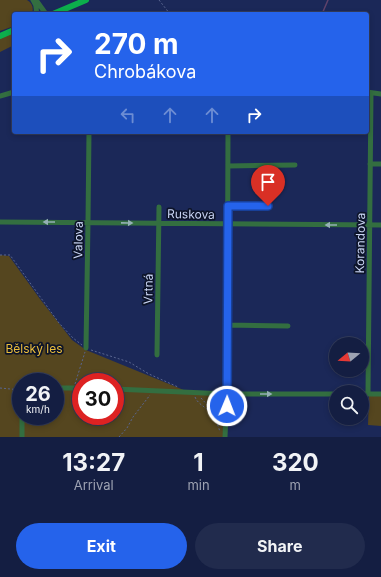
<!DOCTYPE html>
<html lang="en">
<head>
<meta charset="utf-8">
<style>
	:root { --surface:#141e42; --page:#212b4d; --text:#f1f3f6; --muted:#9da2b2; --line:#333c5b; --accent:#2563eb }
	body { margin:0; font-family:Inter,sans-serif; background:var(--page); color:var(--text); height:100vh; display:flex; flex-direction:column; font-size:15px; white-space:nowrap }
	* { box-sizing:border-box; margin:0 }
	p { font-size:13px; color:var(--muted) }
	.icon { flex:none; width:22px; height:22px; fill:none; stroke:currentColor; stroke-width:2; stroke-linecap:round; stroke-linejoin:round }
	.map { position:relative; height:437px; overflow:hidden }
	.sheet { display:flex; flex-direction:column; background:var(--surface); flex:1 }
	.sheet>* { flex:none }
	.top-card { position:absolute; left:12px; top:12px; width:357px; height:122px; border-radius:4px; box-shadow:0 2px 6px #0003,0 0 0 1px var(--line); background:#2563eb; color:#fff; overflow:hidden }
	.needle { width:26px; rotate:252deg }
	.fabs { position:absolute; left:329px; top:337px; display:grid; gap:8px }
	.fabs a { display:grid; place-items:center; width:40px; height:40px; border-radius:50%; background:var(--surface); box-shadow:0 2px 6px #0003,0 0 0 1px var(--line); font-size:20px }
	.speed { position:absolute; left:12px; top:373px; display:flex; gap:8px; font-size:20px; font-weight:700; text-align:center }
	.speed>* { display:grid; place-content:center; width:52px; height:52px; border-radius:50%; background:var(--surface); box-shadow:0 2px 6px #0003,0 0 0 1px var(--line); line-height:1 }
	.speed small { font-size:10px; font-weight:400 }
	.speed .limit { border:6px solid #d22; background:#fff; color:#111 }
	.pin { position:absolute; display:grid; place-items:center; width:34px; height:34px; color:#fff; margin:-41px -17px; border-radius:50% 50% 50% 0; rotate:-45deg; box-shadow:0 0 4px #0007 }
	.pin .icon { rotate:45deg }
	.me { position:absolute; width:44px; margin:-22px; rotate:1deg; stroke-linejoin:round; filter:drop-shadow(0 0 3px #0008) }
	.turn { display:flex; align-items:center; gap:14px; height:84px; padding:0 16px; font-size:18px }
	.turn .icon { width:52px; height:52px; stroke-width:2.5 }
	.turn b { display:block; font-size:28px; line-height:34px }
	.lanes { display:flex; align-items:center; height:38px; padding:0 16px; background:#0003; justify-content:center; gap:20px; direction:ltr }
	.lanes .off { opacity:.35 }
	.eta { display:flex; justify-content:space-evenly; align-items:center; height:68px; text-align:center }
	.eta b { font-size:24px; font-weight:700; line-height:28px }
	.cta { display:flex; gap:8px; margin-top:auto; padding:8px 16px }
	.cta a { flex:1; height:46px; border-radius:24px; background:var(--accent); color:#fff; font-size:16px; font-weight:700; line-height:46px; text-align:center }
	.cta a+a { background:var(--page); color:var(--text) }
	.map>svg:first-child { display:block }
	.green { fill:#55461f; fill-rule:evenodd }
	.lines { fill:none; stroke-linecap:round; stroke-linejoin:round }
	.stream { stroke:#5f426a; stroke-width:1.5 }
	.path { stroke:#5a6690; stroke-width:1; stroke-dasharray:2 2; stroke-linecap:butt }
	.minor { stroke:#336e40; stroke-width:5 }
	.major { stroke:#0cae4c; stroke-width:6 }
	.oneway { fill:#94b0b4 }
	.route-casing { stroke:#184099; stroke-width:10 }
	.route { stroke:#2563eb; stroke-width:7 }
	.labels { text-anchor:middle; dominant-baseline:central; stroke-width:3.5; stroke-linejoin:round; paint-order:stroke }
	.street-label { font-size:12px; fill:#c9d4f3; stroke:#0d1429 }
	.park-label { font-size:12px; fill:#ebbe3d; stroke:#0d1429 }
</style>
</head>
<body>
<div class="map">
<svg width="381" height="437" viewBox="0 0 381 437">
	<rect width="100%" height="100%" fill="#1b2858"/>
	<path class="green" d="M 0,0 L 27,0 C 32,3 34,8 32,13 L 14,14 L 14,26 L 0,31 Z
		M 14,30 L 14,45 L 0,52 L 0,36 Z
		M 0,255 L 9,256 L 40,299 L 72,340 L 86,350 L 191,393 L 229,395 L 226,437 L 0,437 ZM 21,382 L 55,382 L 55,416 L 21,416 ZM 81,382 L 115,382 L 115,416 L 81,416 Z
		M 369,396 L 381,396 L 381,426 L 368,425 Z"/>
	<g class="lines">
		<path class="stream" d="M 322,14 L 328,0"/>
		<path class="path" d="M 159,0 L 170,14
			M 0,255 L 10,255 L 59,323 L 73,338 L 82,345
			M 91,350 L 129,362 L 149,374 L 178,387
			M 75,384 L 85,352
			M 0,388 L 21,390
			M 195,397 C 198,404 204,406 209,411 C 215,416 218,425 220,432
			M 201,398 L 212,410 L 220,422
			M 119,437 L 127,428 L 133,417 L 150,395"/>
		<path class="minor" d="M 33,0 C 36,4 37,9 36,14
			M 36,0 L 46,14
			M 367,92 L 381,94
			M 0,96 L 14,92
			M 370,164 L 381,164
			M 228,166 L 295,165
			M 228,206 L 268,206
			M 0,222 L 381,225
			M 227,325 L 288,326
			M 86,348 L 88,222 L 89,132
			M 157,355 L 159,207
			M 55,388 L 81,388
			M 115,389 L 227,394 L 336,394
			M 362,394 L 381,394
			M 368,394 L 371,93
			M 22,437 L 22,416
			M 225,437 L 227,394 L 228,132"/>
		<path class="major" d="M 53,14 L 86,0
			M 0,36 L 14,30"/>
	</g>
	<defs><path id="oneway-solid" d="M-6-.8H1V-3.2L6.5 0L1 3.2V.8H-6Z"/></defs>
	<g class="oneway">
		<use href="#oneway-solid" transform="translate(49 222) rotate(-180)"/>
		<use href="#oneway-solid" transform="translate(127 223) rotate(1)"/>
		<use href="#oneway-solid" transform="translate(331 225) rotate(-180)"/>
		<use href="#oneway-solid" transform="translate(266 394)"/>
	</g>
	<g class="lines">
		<defs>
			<path id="route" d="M 227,406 L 228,206 L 268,206"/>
		</defs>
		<use href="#route" class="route-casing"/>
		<use href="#route" class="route"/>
	</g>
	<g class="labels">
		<g class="street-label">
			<text transform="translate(191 214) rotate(1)">Ruskova</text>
			<text transform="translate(78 240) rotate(-89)">Valova</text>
			<text transform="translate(360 243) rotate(-89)">Korandova</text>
			<text transform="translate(148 289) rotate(-89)">Vrtná</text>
		</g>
		<g class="park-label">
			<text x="34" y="348">Bělský les</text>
		</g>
	</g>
</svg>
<div class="fabs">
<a><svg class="needle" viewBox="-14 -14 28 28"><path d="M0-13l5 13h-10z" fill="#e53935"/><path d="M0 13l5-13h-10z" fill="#9da2b2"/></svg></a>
<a><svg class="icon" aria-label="search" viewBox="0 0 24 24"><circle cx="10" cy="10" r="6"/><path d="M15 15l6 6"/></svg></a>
</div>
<div class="speed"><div>26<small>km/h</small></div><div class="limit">30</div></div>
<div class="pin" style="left:268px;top:206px;background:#d93025"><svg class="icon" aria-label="arrive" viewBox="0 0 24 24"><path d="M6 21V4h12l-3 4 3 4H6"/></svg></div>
<svg class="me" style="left:227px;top:406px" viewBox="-20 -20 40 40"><circle r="17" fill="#2563eb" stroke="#fff" stroke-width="3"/><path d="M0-11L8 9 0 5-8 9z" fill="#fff"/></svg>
<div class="top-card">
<div class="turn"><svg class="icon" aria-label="right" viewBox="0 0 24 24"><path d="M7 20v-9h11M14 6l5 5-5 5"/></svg><div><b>270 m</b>Chrobákova</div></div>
<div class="lanes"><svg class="icon off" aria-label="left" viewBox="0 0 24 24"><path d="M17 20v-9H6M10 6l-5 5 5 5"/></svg><svg class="icon off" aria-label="ahead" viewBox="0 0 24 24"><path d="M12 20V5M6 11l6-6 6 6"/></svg><svg class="icon off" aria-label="ahead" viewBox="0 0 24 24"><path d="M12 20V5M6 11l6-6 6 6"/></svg><svg class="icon" aria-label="right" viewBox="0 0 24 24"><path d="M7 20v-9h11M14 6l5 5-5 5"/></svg></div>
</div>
</div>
<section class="sheet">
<div class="eta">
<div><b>13:27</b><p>Arrival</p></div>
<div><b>1</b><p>min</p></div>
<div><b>320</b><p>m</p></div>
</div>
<div class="cta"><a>Exit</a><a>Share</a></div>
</section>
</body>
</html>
